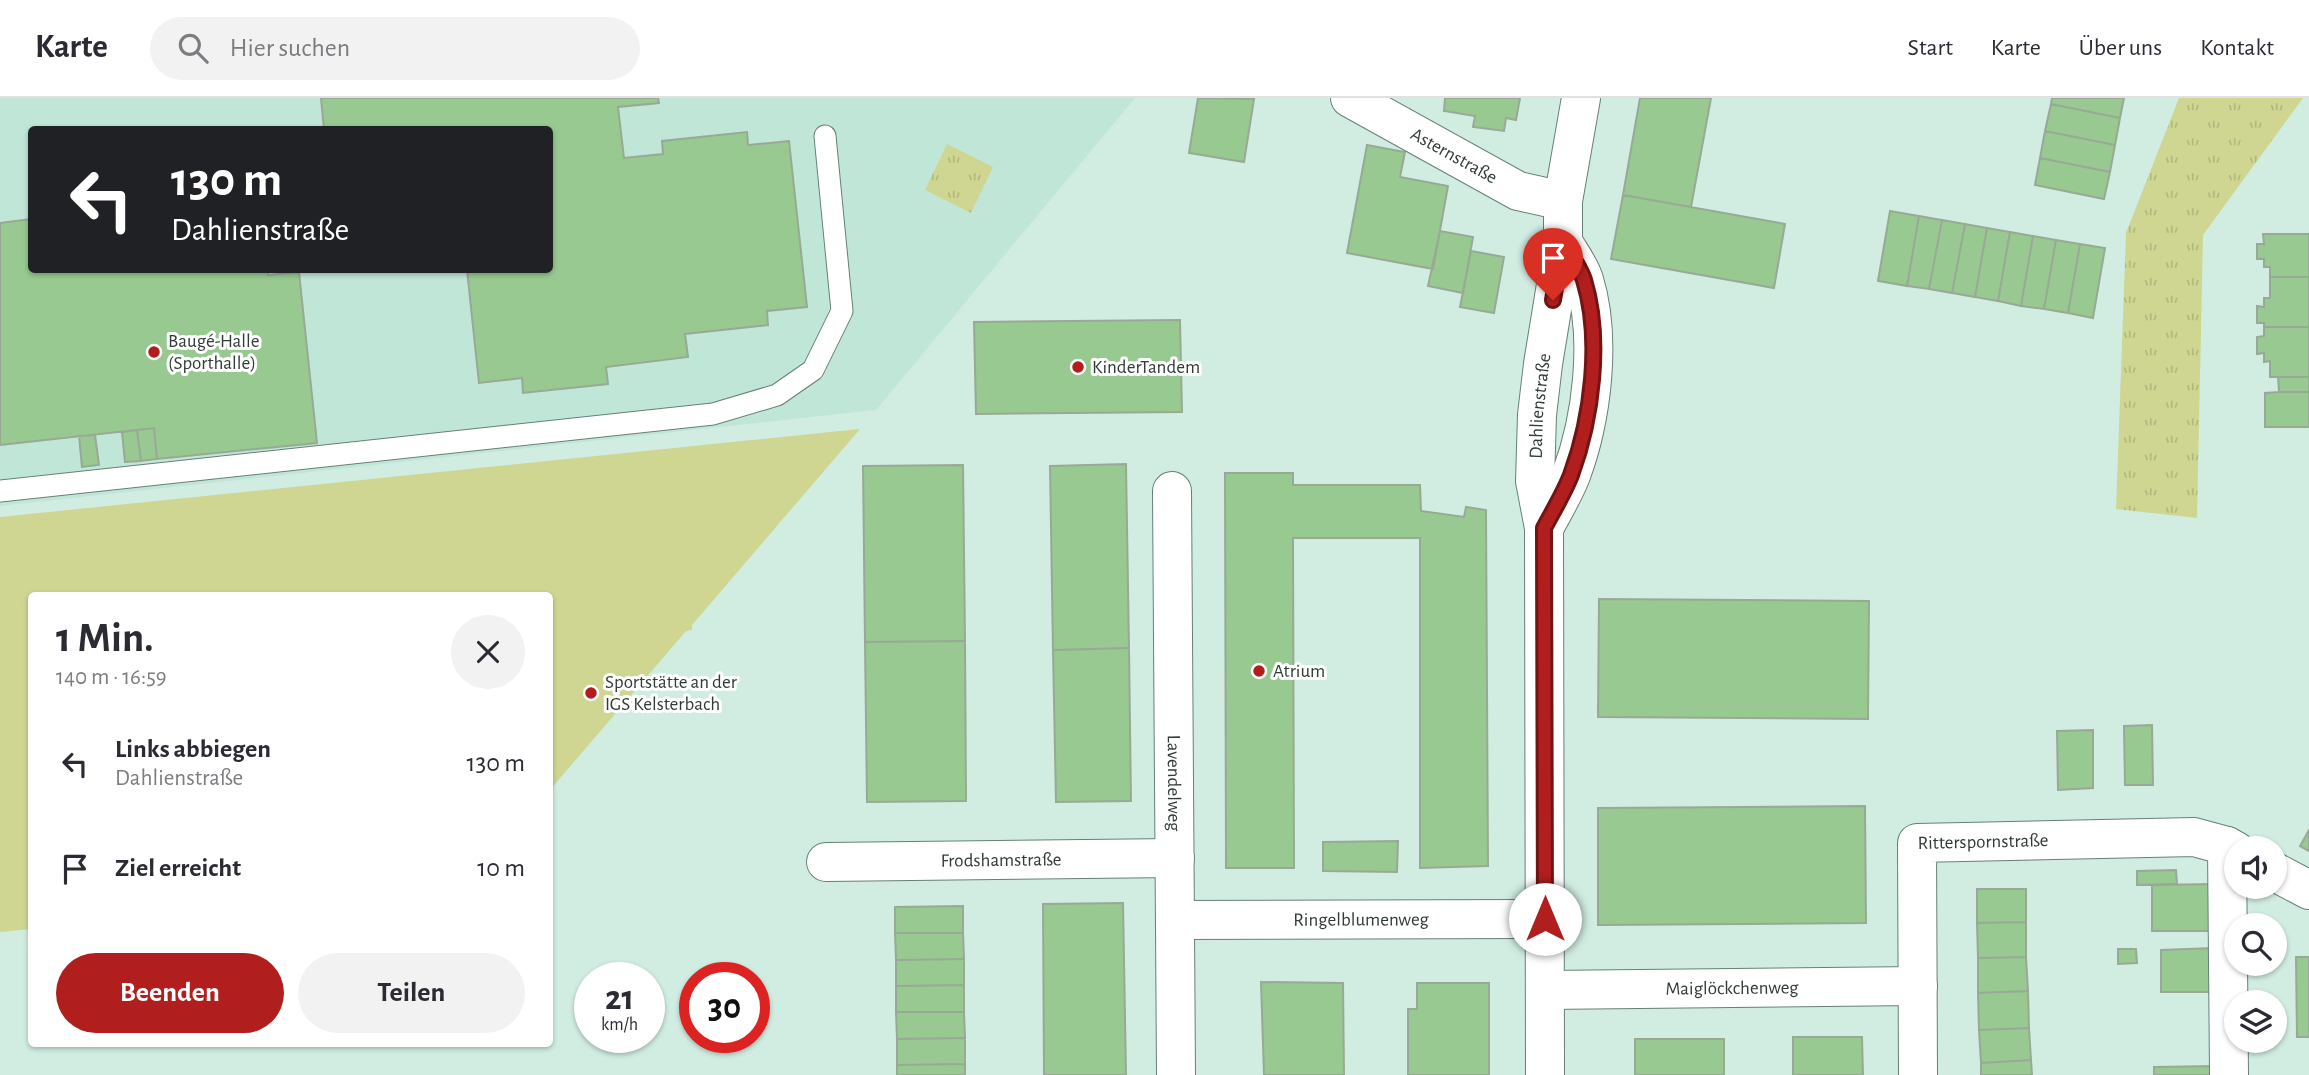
<!DOCTYPE html>
<html lang="de">
<head>
<meta charset="utf-8">
<style>
	:root { --surface:#fff; --page:#f2f2f3; --text:#2b2b33; --muted:#7c7c81; --line:#e1e1e2; --accent:#b01f1e }
	body { margin:0; font-family:"Alegreya Sans",sans-serif; background:var(--page); color:var(--text); height:100vh; display:flex; flex-direction:column; font-size:26px; white-space:nowrap }
	* { box-sizing:border-box; margin:0 }
	p { font-size:23px; color:var(--muted) }
	.icon { flex:none; width:38px; height:38px; fill:none; stroke:currentColor; stroke-width:2; stroke-linecap:round; stroke-linejoin:round }
	.map { position:relative; flex:1; overflow:hidden }
	.panel { position:absolute; left:28px; top:494px; width:525px; height:455px; display:flex; flex-direction:column; background:var(--surface); border-radius:7px; box-shadow:0 2px 5px #0004 }
	.panel>* { flex:none }
	.banner { position:absolute; left:28px; top:28px; width:525px; height:147px; border-radius:7px; box-shadow:0 2px 5px #0004; background:#202124; color:#fff; overflow:hidden }
	.controls { position:absolute; left:2224px; top:738px; display:grid; gap:14px }
	.controls a { display:grid; place-items:center; width:63px; height:63px; border-radius:50%; background:var(--surface); box-shadow:0 2px 5px #0004; font-size:35px }
	.speed { position:absolute; left:574px; top:864px; display:flex; gap:14px; font-size:35px; font-weight:700; text-align:center }
	.speed>* { display:grid; place-content:center; width:91px; height:91px; border-radius:50%; background:var(--surface); box-shadow:0 2px 5px #0004; line-height:1 }
	.speed small { font-size:18px; font-weight:400 }
	.speed .limit { border:10px solid #d22; background:#fff; color:#111 }
	.pin { position:absolute; display:grid; place-items:center; width:60px; height:60px; color:#fff; margin:-72px -30px; border-radius:50% 50% 50% 0; rotate:-45deg; box-shadow:0 0 7px #0007 }
	.pin .icon { rotate:45deg }
	.me { position:absolute; width:77px; margin:-38px; rotate:0deg; stroke-linejoin:round; filter:drop-shadow(0 0 5px #0008) }
	.turn { display:flex; align-items:center; gap:24px; height:147px; padding:0 28px; font-size:32px }
	.turn .icon { width:91px; height:91px; stroke-width:2.5 }
	.turn b { display:block; font-size:49px; line-height:60px }
	.round { display:grid; place-items:center; flex:none; width:74px; height:74px; border-radius:37px; background:var(--page) }
	.summary { display:flex; align-items:center; justify-content:space-between; height:119px; padding:0 28px }
	h1 { font-size:42px; font-weight:600; line-height:52px }
	.button { display:flex; gap:14px; margin-top:auto; padding:14px 28px }
	.button a { flex:1; height:80px; border-radius:42px; background:var(--accent); color:#fff; font-size:28px; font-weight:600; line-height:80px; text-align:center }
	.button a+a { background:var(--page); color:var(--text) }
	ul { padding:0; list-style:none }
	li { display:flex; align-items:center; gap:21px; height:105px; padding:0 28px }
	li div { flex:1 }
	li b { display:block; font-size:26px }
	li em { font-style:normal }
	header { display:flex; align-items:center; gap:42px; box-sizing:border-box; height:98px; padding:0 35px; background:var(--surface); border-bottom:2px solid var(--line) }
	header strong { font-size:33px }
	nav { display:flex; gap:38px; margin-inline-start:auto; font-size:24px }
	.search { width:490px; height:63px; background:var(--page); display:flex; align-items:center; gap:18px; box-sizing:border-box; padding:0 24px; border-radius:38px; color:var(--muted); font-size:26px }
	.map>svg:first-child { display:block }
	.built { fill:#c0e6d7; fill-rule:evenodd }
	.green { fill:#cfd692 }
	.park { fill:url(#park-tufts) }
	.building { fill:#97c990; stroke:#98a995; stroke-width:2 }
	.lines { fill:none; stroke-linecap:round; stroke-linejoin:round }
	.service-casing { stroke:#668077; stroke-width:23 }
	.minor-casing { stroke:#668077; stroke-width:40 }
	.service { stroke:#fff; stroke-width:21 }
	.minor { stroke:#fff; stroke-width:38 }
	.route-casing { stroke:#721414; stroke-width:18 }
	.route { stroke:#b01f1e; stroke-width:12 }
	.poi-dot { fill:#b01f1e; stroke:#fff; stroke-width:2.5 }
	.labels { text-anchor:middle; dominant-baseline:central; stroke-width:6; stroke-linejoin:round; paint-order:stroke }
	.street-label { font-size:19px; fill:#303b37; stroke:#fff }
	.poi-label { font-size:19px; fill:#303b37; stroke:#fff; text-anchor:start }
</style>
</head>
<body>
<header>
<strong>Karte</strong>
<div class="search"><svg class="icon" aria-label="search" viewBox="0 0 24 24"><circle cx="10" cy="10" r="6"/><path d="M15 15l6 6"/></svg>Hier suchen</div>
<nav><a>Start</a><a>Karte</a><a>Über uns</a><a>Kontakt</a></nav>
</header>
<div class="map">
<svg width="2309" height="977" viewBox="0 0 2309 977">
	<defs>
		<pattern id="park-tufts" width="24" height="20" patternUnits="userSpaceOnUse" patternTransform="scale(1.75)"><rect width="24" height="20" fill="#cfd692"/><path d="M3 7l-1-3M5 7V3M7 7l1-3M15 17l-1-3M17 17v-4M19 17l1-3" fill="none" stroke="#b2b97e"/></pattern>
	</defs>
	<rect width="100%" height="100%" fill="#d1ede2"/>
	<path class="built" d="M 0,0 L 1135,0 L 876,312 L 0,408 ZM 32,32 L 550,32 L 550,172 L 32,172 Z"/>
	<path class="green" d="M 860,331 L 692,527 L 692,532 L 686,533 L 550,692 L 550,497 L 32,497 L 31,831 L 0,834 L 0,419 Z"/>
	<path class="park" d="M 2179,0 L 2303,0 L 2203,137 L 2197,420 L 2116,411 L 2126,135 Z
		M 947,46 L 993,69 L 971,115 L 925,92 Z"/>
	<path class="building" d="M 321,0 L 658,0 L 659,5 L 618,9 L 624,60 L 663,56 L 662,43 L 747,34 L 748,47 L 789,43 L 807,209 L 767,213 L 768,227 L 685,236 L 688,259 L 606,269 L 608,286 L 523,295 L 522,280 L 479,285 L 467,172 L 550,172 L 550,32 L 324,32 Z
		M 1198,0 L 1254,1 L 1244,64 L 1189,55 Z
		M 1445,0 L 1520,0 L 1516,22 L 1506,20 L 1504,33 L 1473,29 L 1475,18 L 1444,13 Z
		M 1640,0 L 1711,0 L 1691,109 L 1623,97 Z
		M 2052,0 L 2124,0 L 2120,20 L 2051,6 Z
		M 2051,6 L 2120,20 L 2115,47 L 2045,33 Z
		M 2045,33 L 2115,47 L 2110,74 L 2040,60 Z
		M 1367,47 L 1405,54 L 1400,79 L 1448,88 L 1433,171 L 1347,155 Z
		M 2040,60 L 2110,74 L 2104,101 L 2035,87 Z
		M 1623,97 L 1785,126 L 1774,190 L 1611,161 Z
		M 1890,113 L 1919,118 L 1907,188 L 1878,183 Z
		M 1919,118 L 1942,122 L 1929,191 L 1907,188 Z
		M 32,121 L 32,172 L 267,172 L 268,177 L 299,174 L 317,345 L 157,361 L 154,330 L 0,347 L 0,125 Z
		M 1942,122 L 1965,126 L 1952,195 L 1929,191 Z
		M 1965,126 L 1987,130 L 1975,199 L 1952,195 Z
		M 1987,130 L 2010,134 L 1998,203 L 1975,199 Z
		M 1440,133 L 1473,139 L 1463,195 L 1428,188 Z
		M 2010,134 L 2033,138 L 2021,208 L 1998,203 Z
		M 2263,136 L 2309,136 L 2309,179 L 2270,179 L 2270,169 L 2264,169 L 2264,161 L 2257,161 L 2257,146 L 2264,146 Z
		M 2033,138 L 2056,142 L 2044,211 L 2021,208 Z
		M 2056,142 L 2080,146 L 2068,215 L 2044,211 Z
		M 2080,146 L 2105,150 L 2093,220 L 2068,215 Z
		M 1471,153 L 1504,159 L 1494,215 L 1460,209 Z
		M 2270,179 L 2309,179 L 2309,229 L 2264,229 L 2264,225 L 2257,225 L 2257,208 L 2264,209 L 2264,200 L 2270,200 Z
		M 1180,222 L 1182,314 L 976,316 L 974,224 Z
		M 2264,229 L 2309,229 L 2309,279 L 2270,279 L 2270,263 L 2264,264 L 2264,255 L 2257,256 L 2257,239 L 2264,238 Z
		M 2278,279 L 2309,279 L 2309,294 L 2279,294 Z
		M 2279,294 L 2309,294 L 2309,329 L 2265,329 L 2265,295 Z
		M 154,330 L 157,361 L 141,363 L 137,332 Z
		M 137,332 L 141,363 L 125,364 L 122,334 Z
		M 95,337 L 99,367 L 82,369 L 79,338 Z
		M 1126,366 L 1129,550 L 1053,552 L 1050,368 Z
		M 963,367 L 965,543 L 865,544 L 863,368 Z
		M 1225,375 L 1293,375 L 1293,387 L 1420,387 L 1421,413 L 1464,419 L 1466,409 L 1486,412 L 1488,768 L 1420,770 L 1420,440 L 1293,440 L 1294,770 L 1226,770 Z
		M 1599,501 L 1869,503 L 1868,621 L 1598,619 Z
		M 965,543 L 966,703 L 867,704 L 865,544 Z
		M 1129,550 L 1131,703 L 1056,704 L 1053,552 Z
		M 2152,627 L 2153,687 L 2125,687 L 2124,628 Z
		M 2093,632 L 2093,690 L 2058,692 L 2057,633 Z
		M 1865,708 L 1866,825 L 1598,827 L 1598,710 Z
		M 2309,732 L 2309,753 L 2300,748 Z
		M 1398,743 L 1397,774 L 1323,773 L 1323,744 Z
		M 2176,772 L 2177,786 L 2137,787 L 2137,773 Z
		M 2213,786 L 2214,833 L 2152,833 L 2152,787 Z
		M 1977,791 L 2026,791 L 2026,824 L 1977,825 Z
		M 1123,805 L 1126,977 L 1044,977 L 1043,806 Z
		M 963,808 L 963,835 L 895,835 L 895,809 Z
		M 2026,824 L 2026,859 L 1978,860 L 1977,825 Z
		M 895,835 L 963,835 L 964,861 L 896,862 Z
		M 2213,850 L 2214,894 L 2161,894 L 2161,852 Z
		M 2118,851 L 2136,851 L 2137,865 L 2118,866 Z
		M 2026,859 L 2028,893 L 1978,895 L 1978,860 Z
		M 2296,859 L 2309,859 L 2309,939 L 2297,939 Z
		M 964,861 L 964,887 L 896,888 L 896,862 Z
		M 1261,884 L 1343,885 L 1344,977 L 1264,977 Z
		M 1417,885 L 1489,885 L 1489,977 L 1408,977 L 1408,911 L 1417,911 Z
		M 964,887 L 964,914 L 896,914 L 896,888 Z
		M 2028,893 L 2029,930 L 1979,932 L 1978,895 Z
		M 896,914 L 964,914 L 965,940 L 897,941 Z
		M 2029,930 L 2031,962 L 1981,965 L 1979,932 Z
		M 1793,939 L 1862,939 L 1863,977 L 1793,977 Z
		M 965,940 L 965,966 L 897,967 L 897,941 Z
		M 1635,941 L 1724,941 L 1724,977 L 1635,977 Z
		M 2031,962 L 2032,977 L 1981,977 L 1981,965 Z
		M 965,966 L 965,977 L 897,977 L 897,967 Z
		M 2216,968 L 2217,977 L 2154,977 L 2154,969 Z"/>
	<g class="lines">
		<defs>
			<path id="service" d="M 0,393 L 713,316 L 777,297 L 813,272 L 842,213 L 825,38"/>
			<g id="minor">
				<path id="s1" d="M 1350,0 L 1518,93 L 1563,103"/>
				<path id="s2" d="M 1172,393 L 1176,977"/>
				<path d="M 1544,430 C 1553,413 1564,395 1571,377 C 1592,321 1602,240 1584,182 C 1580,169 1570,156 1563,144"/>
				<path d="M 2227,748 L 2229,977"/>
				<path id="s3" d="M 826,764 L 1175,760"/>
				<path d="M 2275,774 L 2309,792"/>
				<path id="s4" d="M 1175,822 L 1545,821"/>
				<path id="s5" d="M 1545,892 L 1918,888"/>
				<path id="s6" d="M 1545,977 L 1544,430 L 1535,383 L 1537,317 L 1543,266 L 1563,144 L 1563,103 L 1581,0"/>
				<path id="s7" d="M 1918,977 L 1917,745 L 2194,739 L 2227,748 L 2236,753"/>
			</g>
		</defs>
		<use href="#service" class="service-casing"/>
		<use href="#minor" class="minor-casing"/>
		<use href="#service" class="service"/>
		<use href="#minor" class="minor"/>
	</g>
	<g class="lines">
		<defs>
			<path id="route" d="M 1545,821 L 1544,430 C 1553,413 1564,395 1571,377 C 1592,320 1602,241 1584,182 C 1580,169 1570,156 1563,144 L 1553,202"/>
		</defs>
		<use href="#route" class="route-casing"/>
		<use href="#route" class="route"/>
	</g>
	<g class="poi-dot">
		<circle cx="154" cy="254" r="7"/>
		<circle cx="1078" cy="269" r="7"/>
		<circle cx="1259" cy="573" r="7"/>
		<circle cx="591" cy="595" r="7"/>
	</g>
	<g class="labels">
		<g class="street-label">
			<text stroke="none"><textPath href="#s1" startOffset="119">Asternstraße</textPath></text>
			<text stroke="none"><textPath href="#s6" startOffset="670">Dahlienstraße</textPath></text>
			<text stroke="none"><textPath href="#s2" startOffset="292">Lavendelweg</textPath></text>
			<text stroke="none"><textPath href="#s7" startOffset="298">Ritterspornstraße</textPath></text>
			<text stroke="none"><textPath href="#s3" startOffset="175">Frodshamstraße</textPath></text>
			<text stroke="none"><textPath href="#s4" startOffset="186">Ringelblumenweg</textPath></text>
			<text stroke="none"><textPath href="#s5" startOffset="187">Maiglöckchenweg</textPath></text>
		</g>
		<g class="poi-label">
			<text x="168" y="243">Baugé-Halle<tspan x="168" dy="22">(Sporthalle)</tspan></text>
			<text x="1092" y="269">KinderTandem</text>
			<text x="1273" y="573">Atrium</text>
			<text x="605" y="584">Sportstätte an der<tspan x="605" dy="22">IGS Kelsterbach</tspan></text>
		</g>
	</g>
</svg>
<div class="controls">
<a><svg class="icon" aria-label="sound" viewBox="0 0 24 24"><path d="M4 9h4l5-4v14l-5-4H4zM17 9q2 3 0 6"/></svg></a>
<a><svg class="icon" aria-label="search" viewBox="0 0 24 24"><circle cx="10" cy="10" r="6"/><path d="M15 15l6 6"/></svg></a>
<a><svg class="icon" aria-label="layers" viewBox="0 0 24 24"><path d="M12 4l9 5-9 5-9-5zM3 14l9 5 9-5"/></svg></a>
</div>
<div class="speed"><div>21<small>km/h</small></div><div class="limit">30</div></div>
<div class="pin" style="left:1553px;top:202px;background:#d93025"><svg class="icon" aria-label="arrive" viewBox="0 0 24 24"><path d="M6 21V4h12l-3 4 3 4H6"/></svg></div>
<svg class="me" style="left:1545px;top:821px" viewBox="-20 -20 40 40"><circle r="19" fill="#fff"/><path d="M0-13L10 11 0 6-10 11z" fill="#b01f1e"/></svg>
<div class="banner">
<div class="turn"><svg class="icon" aria-label="left" viewBox="0 0 24 24"><path d="M17 20v-9H6M10 6l-5 5 5 5"/></svg><div><b>130 m</b>Dahlienstraße</div></div>
</div>
<section class="panel">
<div class="summary"><div><h1>1 Min.</h1><p>140 m · 16:59</p></div><a class="round"><svg class="icon" aria-label="close" viewBox="0 0 24 24"><path d="M6 6l12 12M18 6L6 18"/></svg></a></div>
<ul>
<li><svg class="icon" aria-label="left" viewBox="0 0 24 24"><path d="M17 20v-9H6M10 6l-5 5 5 5"/></svg><div><b>Links abbiegen</b><p>Dahlienstraße</p></div><em>130 m</em></li>
<li><svg class="icon" aria-label="arrive" viewBox="0 0 24 24"><path d="M6 21V4h12l-3 4 3 4H6"/></svg><div><b>Ziel erreicht</b></div><em>10 m</em></li>
</ul>
<div class="button"><a>Beenden</a><a>Teilen</a></div>
</section>
</div>
</body>
</html>
